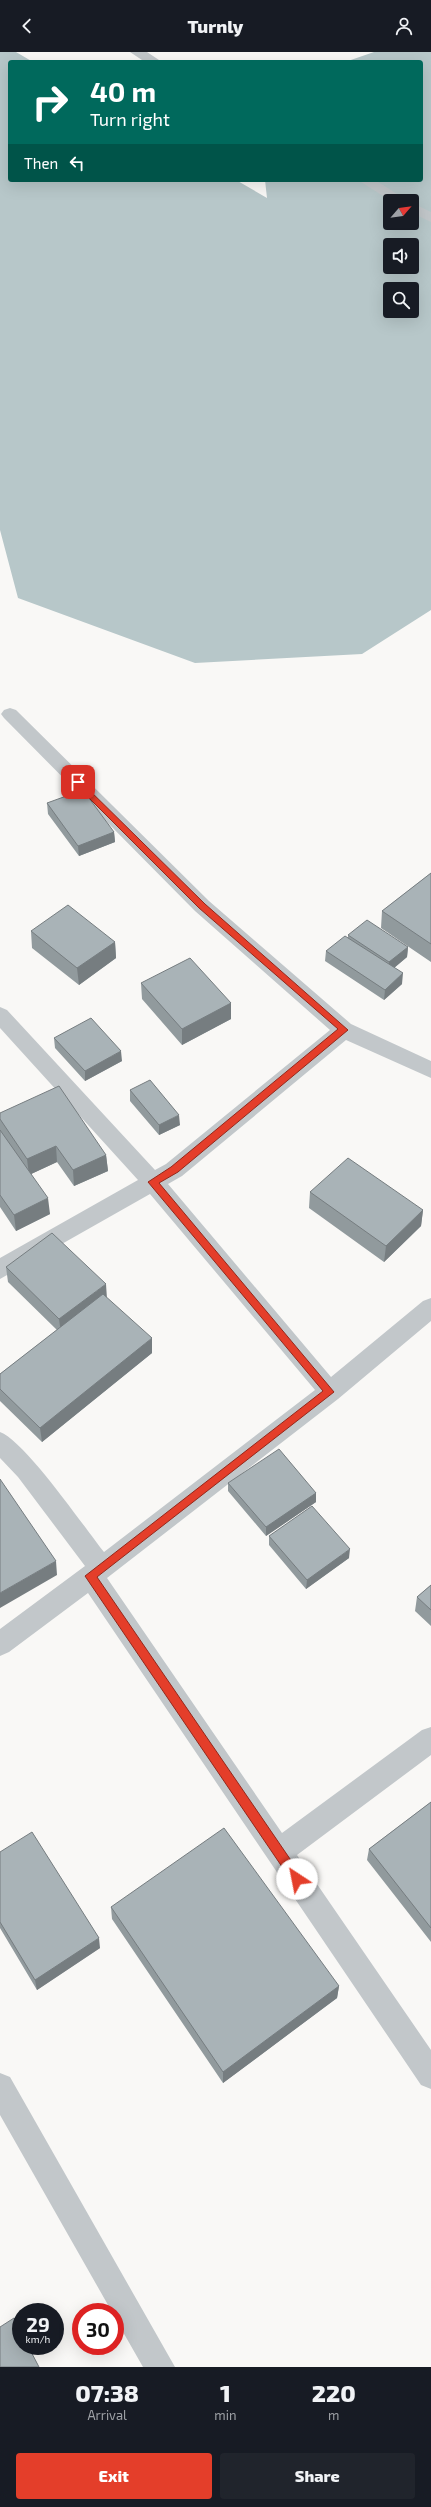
<!DOCTYPE html>
<html lang="en">
<head>
<meta charset="utf-8">
<style>
	:root { --surface:#171b24; --page:#20242c; --text:#f1f3f6; --muted:#9ea1a6; --accent:#e43e2a }
	body { margin:0; font-family:"Exo 2",sans-serif; background:var(--page); color:var(--text); height:100vh; display:flex; flex-direction:column; font-size:15px; white-space:nowrap }
	* { box-sizing:border-box; margin:0 }
	p { font-size:13px; color:var(--muted) }
	.icon { flex:none; width:22px; height:22px; fill:none; stroke:currentColor; stroke-width:2; stroke-linecap:round; stroke-linejoin:round }
	.map { position:relative; height:2315px; overflow:hidden }
	.details { display:flex; flex-direction:column; background:var(--surface); flex:1 }
	.details>* { flex:none }
	.guide { position:absolute; left:8px; top:8px; width:415px; height:122px; border-radius:4px; box-shadow:0 4px 16px #0002; background:#00695c; color:#fff; overflow:hidden }
	.needle { width:26px; rotate:62deg }
	.tools { position:absolute; left:383px; top:142px; display:grid; gap:8px }
	.tools a { display:grid; place-items:center; width:36px; height:36px; border-radius:4px; background:var(--surface); box-shadow:0 4px 16px #0002; font-size:20px }
	.speed { position:absolute; left:12px; top:2251px; display:flex; gap:8px; font-size:20px; font-weight:700; text-align:center }
	.speed>* { display:grid; place-content:center; width:52px; height:52px; border-radius:50%; background:var(--surface); box-shadow:0 4px 16px #0002; line-height:1 }
	.speed small { font-size:10px; font-weight:400 }
	.speed .limit { border:6px solid #d22; background:#fff; color:#111 }
	.pin { position:absolute; display:grid; place-items:center; width:34px; height:34px; color:#fff; margin:-17px; border-radius:8px; box-shadow:0 2px 6px #0006 }
	.me { position:absolute; width:44px; margin:-22px; rotate:326deg; stroke-linejoin:round; filter:drop-shadow(0 0 3px #0008) }
	.turn { display:flex; align-items:center; gap:14px; height:84px; padding:0 16px; font-size:18px }
	.turn .icon { width:52px; height:52px; stroke-width:2.5 }
	.turn b { display:block; font-size:28px; line-height:34px }
	.then { display:flex; align-items:center; height:38px; padding:0 16px; background:#0003; gap:8px; font-size:15px }
	.eta { display:flex; justify-content:space-evenly; align-items:center; height:68px; text-align:center }
	.eta b { font-size:24px; font-weight:800; line-height:28px }
	.button { display:flex; gap:8px; margin-top:auto; padding:8px 16px }
	.button a { flex:1; height:46px; border-radius:4px; background:var(--accent); color:#fff; font-size:16px; font-weight:800; line-height:46px; text-align:center }
	.button a+a { background:var(--page); color:var(--text) }
	header { display:flex; justify-content:space-between; align-items:center; height:52px; padding:0 16px; background:var(--surface); font-size:18px; font-weight:800 }
	.map>svg:first-child { display:block }
	.water { fill:#b7c7c9; fill-rule:evenodd }
	.lines { fill:none; stroke-linecap:round; stroke-linejoin:round }
	.street { fill:#c2c7ca; fill-rule:evenodd }
	.wall { fill:#919a9d }
	.shaded-wall { fill:#767d80 }
	.building { fill:#a9b3b7; stroke:#767d80 }
	.route { fill:#e43e2a; stroke:#94281b }
</style>
</head>
<body>
<header><svg class="icon" aria-label="back" viewBox="0 0 24 24"><path d="M15 5l-7 7 7 7"/></svg>Turnly<svg class="icon" aria-label="person" viewBox="0 0 24 24"><circle cx="12" cy="8" r="4"/><path d="M4 21q1-7 8-7t8 7"/></svg></header>
<div class="map">
<svg width="431" height="2315" viewBox="0 0 431 2315">
	<rect width="100%" height="100%" fill="#f9f8f6"/>
	<path class="water" d="M 0,0 L 16,0 L 33,10 L 10,10 L 10,128 L 236,128 L 267,146 L 265,128 L 421,128 L 421,10 L 345,10 L 374,0 L 431,0 L 431,558 L 362,602 L 195,611 L 18,546 L 0,478 ZM 390,149 L 412,149 L 412,171 L 390,171 ZM 390,193 L 412,193 L 412,215 L 390,215 ZM 390,237 L 412,237 L 412,259 L 390,259 Z"/>
	<g class="lines">
		<path class="street" d="M 130,0 L 147,0 L 162,10 L 145,10 Z
			M 358,128 L 375,128 L 408,149 L 391,149 Z
			M 412,151 L 431,160 L 431,170 L 412,161 Z
			M 10,656 L 16,658 L 209,849 L 351,972 L 431,1009 L 431,1026 L 346,988 L 182,1124 L 168,1132 L 331,1325 L 423,1249 L 431,1246 L 431,1269 L 338,1347 L 107,1526 L 282,1781 L 422,1678 L 431,1675 L 431,1703 L 297,1803 L 431,1998 L 431,2037 L 421,2033 L 88,1541 L 9,1600 L 0,1604 L 0,1577 L 85,1514 L 18,1425 L 0,1406 L 0,1380 C 25,1389 84,1475 104,1500 L 315,1338 L 150,1142 L 0,1227 L 0,1206 L 138,1128 L 0,976 L 0,955 L 7,958 L 155,1118 L 166,1112 L 330,978 L 195,859 L 4,666 L 1,662 L 4,658 Z
			M 0,2021 L 10,2025 L 175,2315 L 143,2315 L 115,2266 L 115,2260 L 112,2260 L 0,2063 Z"/>
	</g>
	<path class="wall" d="M 47,751 L 114,780 L 115,790 L 79,804 L 48,762 Z
		M 431,821 L 431,910 L 381,876 L 382,859 Z
		M 31,879 L 115,890 L 116,906 L 79,933 L 32,896 Z
		M 348,883 L 408,895 L 407,905 L 394,916 L 402,932 L 384,948 L 325,909 L 326,899 L 348,886 Z
		M 141,931 L 231,951 L 231,967 L 182,993 L 142,947 Z
		M 54,986 L 122,1009 L 85,1029 L 55,996 Z
		M 130,1038 L 180,1073 L 159,1083 L 130,1049 Z
		M 0,1061 L 106,1103 L 108,1119 L 74,1134 L 57,1110 L 31,1122 L 50,1162 L 16,1179 L 0,1155 Z
		M 310,1140 L 423,1158 L 421,1174 L 384,1210 L 309,1156 Z
		M 6,1215 L 107,1246 L 152,1301 L 42,1390 L 0,1349 L 0,1322 L 57,1278 L 8,1230 Z
		M 228,1431 L 316,1441 L 316,1450 L 266,1484 L 228,1439 Z
		M 269,1484 L 349,1506 L 306,1537 L 269,1493 Z
		M 431,1533 L 431,1574 L 415,1559 L 417,1545 Z
		M 431,1750 L 431,1890 L 367,1808 L 369,1797 Z
		M 0,1800 L 100,1896 L 37,1938 L 0,1876 Z
		M 111,1855 L 339,1934 L 337,1946 L 223,2031 L 112,1867 Z"/>
	<path class="shaded-wall" d="M 114,780 L 115,790 L 79,804 L 78,794 Z
		M 115,890 L 116,906 L 79,933 L 77,916 Z
		M 408,895 L 407,905 L 388,921 L 389,910 Z
		M 403,921 L 402,932 L 384,948 L 385,938 Z
		M 231,951 L 231,967 L 182,993 L 182,977 Z
		M 121,999 L 122,1009 L 85,1029 L 85,1019 Z
		M 179,1063 L 180,1073 L 159,1083 L 159,1073 Z
		M 56,1094 L 57,1110 L 29,1123 L 27,1107 Z
		M 106,1103 L 108,1119 L 74,1134 L 73,1118 Z
		M 48,1146 L 50,1162 L 16,1179 L 14,1163 Z
		M 423,1158 L 421,1174 L 384,1210 L 386,1194 Z
		M 106,1232 L 107,1247 L 61,1282 L 59,1267 Z
		M 152,1286 L 152,1301 L 42,1390 L 40,1376 Z
		M 316,1441 L 316,1450 L 266,1484 L 266,1475 Z
		M 350,1497 L 349,1506 L 306,1537 L 307,1528 Z
		M 56,1509 L 57,1523 L 0,1556 L 0,1541 Z
		M 99,1886 L 100,1896 L 37,1938 L 35,1928 Z
		M 339,1934 L 337,1946 L 223,2031 L 223,2020 Z"/>
	<path class="building" d="M 83,738 L 114,780 L 78,794 L 47,751 Z
		M 431,821 L 431,892 L 382,859 Z
		M 68,853 L 115,890 L 77,916 L 31,879 Z
		M 367,868 L 408,895 L 389,910 L 348,883 Z
		M 345,884 L 403,921 L 385,938 L 326,899 Z
		M 190,906 L 231,951 L 182,977 L 141,931 Z
		M 91,966 L 121,999 L 85,1019 L 54,986 Z
		M 150,1028 L 179,1063 L 159,1073 L 130,1038 Z
		M 59,1034 L 106,1103 L 73,1118 L 56,1094 L 27,1107 L 0,1067 L 0,1061 Z
		M 0,1078 L 48,1146 L 14,1163 L 0,1143 Z
		M 348,1106 L 423,1158 L 386,1194 L 310,1140 Z
		M 52,1181 L 106,1232 L 59,1267 L 6,1215 Z
		M 103,1242 L 152,1286 L 40,1376 L 0,1337 L 0,1322 Z
		M 279,1397 L 316,1441 L 266,1475 L 228,1431 Z
		M 0,1427 L 56,1509 L 0,1541 Z
		M 312,1454 L 350,1497 L 307,1528 L 269,1484 Z
		M 431,1533 L 431,1558 L 417,1545 Z
		M 431,1750 L 431,1876 L 369,1797 Z
		M 224,1776 L 339,1934 L 223,2020 L 111,1855 Z
		M 32,1780 L 99,1886 L 35,1928 L 0,1870 L 0,1800 Z
		M 14,2266 L 21,2279 L 21,2294 L 28,2294 L 39,2315 L 0,2315 L 0,2275 Z"/>
	<path class="route" d="M 78,727 L 205,852 L 348,978 L 178,1120 L 159,1131 L 334,1340 L 97,1525 L 301,1823 L 303,1827 L 297,1832 L 293,1831 L 85,1524 L 323,1339 L 148,1130 L 171,1115 L 338,977 L 199,856 L 75,732 L 74,730 Z"/>
</svg>
<div class="tools">
<a><svg class="needle" viewBox="-14 -14 28 28"><path d="M0-13l5 13h-10z" fill="#e53935"/><path d="M0 13l5-13h-10z" fill="#9ea1a6"/></svg></a>
<a><svg class="icon" aria-label="sound" viewBox="0 0 24 24"><path d="M4 9h4l5-4v14l-5-4H4zM17 9q2 3 0 6"/></svg></a>
<a><svg class="icon" aria-label="search" viewBox="0 0 24 24"><circle cx="10" cy="10" r="6"/><path d="M15 15l6 6"/></svg></a>
</div>
<div class="speed"><div>29<small>km/h</small></div><div class="limit">30</div></div>
<div class="pin" style="left:78px;top:730px;background:#d93025"><svg class="icon" aria-label="arrive" viewBox="0 0 24 24"><path d="M6 21V4h12l-3 4 3 4H6"/></svg></div>
<svg class="me" style="left:297px;top:1827px" viewBox="-20 -20 40 40"><circle r="19" fill="#fff"/><path d="M0-13L10 11 0 6-10 11z" fill="#e43e2a"/></svg>
<div class="guide">
<div class="turn"><svg class="icon" aria-label="right" viewBox="0 0 24 24"><path d="M7 20v-9h11M14 6l5 5-5 5"/></svg><div><b>40 m</b>Turn right</div></div>
<div class="then">Then<svg class="icon" aria-label="left" viewBox="0 0 24 24"><path d="M17 20v-9H6M10 6l-5 5 5 5"/></svg></div>
</div>
</div>
<section class="details">
<div class="eta">
<div><b>07:38</b><p>Arrival</p></div>
<div><b>1</b><p>min</p></div>
<div><b>220</b><p>m</p></div>
</div>
<div class="button"><a>Exit</a><a>Share</a></div>
</section>
</body>
</html>
